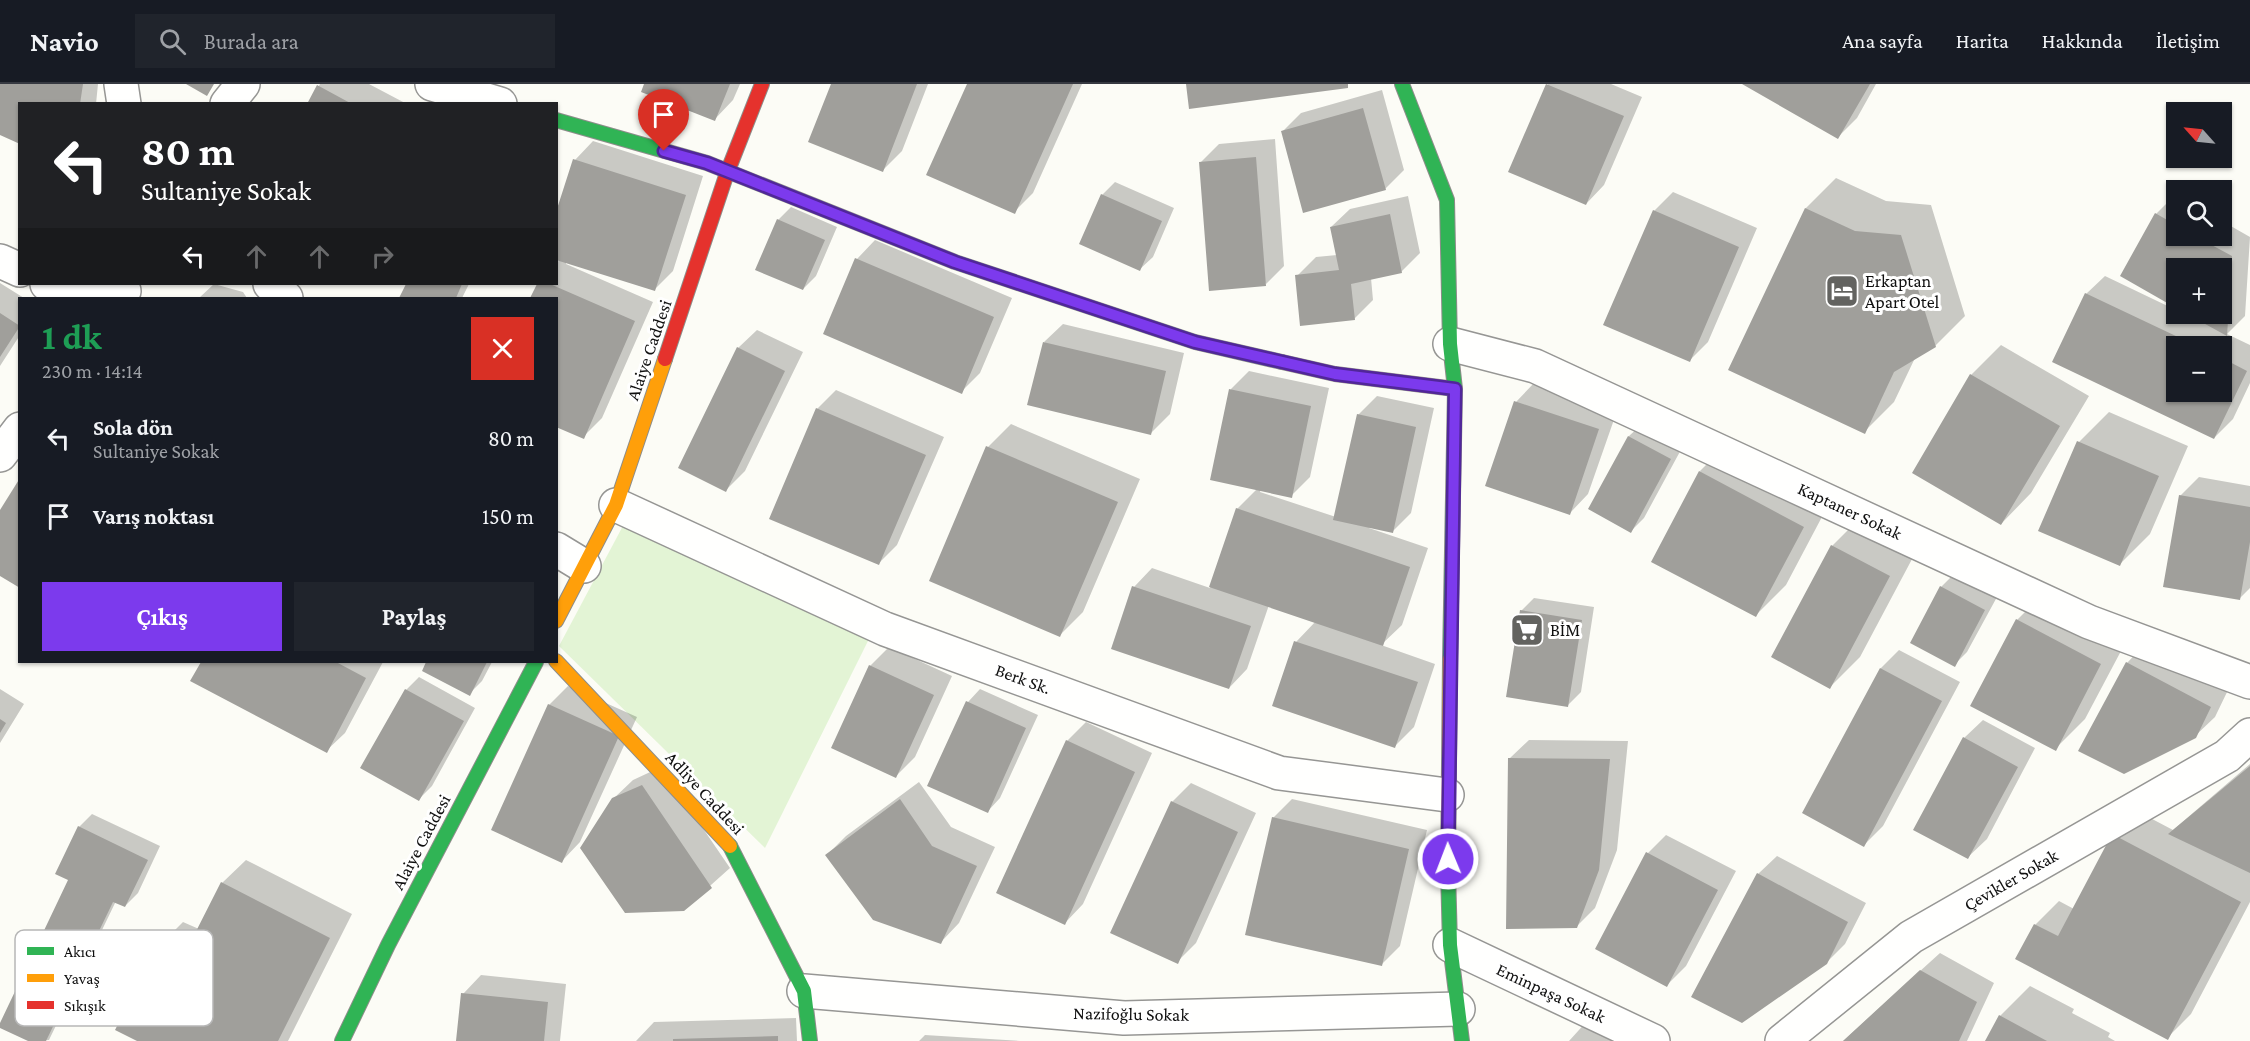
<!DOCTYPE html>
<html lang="tr">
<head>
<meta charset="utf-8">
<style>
	:root { --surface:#171b24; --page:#20242c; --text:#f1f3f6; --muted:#9ea1a6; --line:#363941; --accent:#7c3aed }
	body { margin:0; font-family:"Crimson Pro",serif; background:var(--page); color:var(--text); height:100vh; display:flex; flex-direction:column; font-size:22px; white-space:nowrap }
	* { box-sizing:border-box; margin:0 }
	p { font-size:20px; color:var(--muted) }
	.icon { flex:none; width:33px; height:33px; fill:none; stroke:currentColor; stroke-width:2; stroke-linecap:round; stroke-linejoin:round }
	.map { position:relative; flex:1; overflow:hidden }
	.drawer { position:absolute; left:18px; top:213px; width:540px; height:366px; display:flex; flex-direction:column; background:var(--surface); border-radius:0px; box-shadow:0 2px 4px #0004 }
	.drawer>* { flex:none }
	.banner { position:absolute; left:18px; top:18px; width:540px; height:183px; border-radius:0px; box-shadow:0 2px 4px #0004; background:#202124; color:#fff; overflow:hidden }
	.needle { width:39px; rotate:297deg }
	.tools { position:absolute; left:2166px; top:18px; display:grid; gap:12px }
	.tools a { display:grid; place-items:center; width:66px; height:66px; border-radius:0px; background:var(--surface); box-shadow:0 2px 4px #0004; font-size:30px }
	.pin { position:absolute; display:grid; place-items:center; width:51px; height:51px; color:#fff; margin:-62px -26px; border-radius:50% 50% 50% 0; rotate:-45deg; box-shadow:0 0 6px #0007 }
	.pin .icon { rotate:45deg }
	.me { position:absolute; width:66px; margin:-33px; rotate:359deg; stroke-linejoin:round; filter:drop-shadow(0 0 4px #0008) }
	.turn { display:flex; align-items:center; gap:21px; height:126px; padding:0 24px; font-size:27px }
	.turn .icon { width:78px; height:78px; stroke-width:2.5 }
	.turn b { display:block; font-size:42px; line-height:51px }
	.lanes { display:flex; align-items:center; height:57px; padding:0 24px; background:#0003; justify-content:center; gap:30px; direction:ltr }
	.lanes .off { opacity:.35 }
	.round { display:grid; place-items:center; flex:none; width:63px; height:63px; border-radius:0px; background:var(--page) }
	.summary { display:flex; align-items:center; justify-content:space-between; height:102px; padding:0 24px }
	h1 { font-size:36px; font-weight:700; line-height:45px; color:#1e9e55 }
	.button { display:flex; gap:12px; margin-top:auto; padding:12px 24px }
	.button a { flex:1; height:69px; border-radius:0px; background:var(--accent); color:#fff; font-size:24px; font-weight:700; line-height:69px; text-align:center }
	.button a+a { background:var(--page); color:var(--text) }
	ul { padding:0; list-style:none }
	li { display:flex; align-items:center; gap:18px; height:78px; padding:0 24px }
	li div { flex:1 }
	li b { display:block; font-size:22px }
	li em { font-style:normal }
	header { display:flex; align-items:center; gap:36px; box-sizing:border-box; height:84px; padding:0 30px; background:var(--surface); border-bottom:2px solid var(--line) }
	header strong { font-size:28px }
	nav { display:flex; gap:33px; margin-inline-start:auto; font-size:21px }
	.search { width:420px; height:54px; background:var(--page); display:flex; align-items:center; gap:15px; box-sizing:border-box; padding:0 21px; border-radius:0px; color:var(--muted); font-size:22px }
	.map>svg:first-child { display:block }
	.green { fill:#e3f4d5 }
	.shadow { fill:#0003; fill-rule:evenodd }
	.building { fill:#a09f9b }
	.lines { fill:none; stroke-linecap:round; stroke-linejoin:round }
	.street-casing { stroke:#969694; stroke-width:36 }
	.fast-casing { stroke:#8d8d8a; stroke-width:16 }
	.slow-casing { stroke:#8d8d8a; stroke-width:16 }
	.jam-casing { stroke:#8d8d8a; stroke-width:16 }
	.street { stroke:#fffffe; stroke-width:33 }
	.fast { stroke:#30b455; stroke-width:14 }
	.slow { stroke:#ff9f0a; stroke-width:14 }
	.jam { stroke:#e5322d; stroke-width:14 }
	.route-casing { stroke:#51269a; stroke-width:15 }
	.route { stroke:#7c3aed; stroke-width:10 }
	.labels { text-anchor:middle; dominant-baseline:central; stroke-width:6; stroke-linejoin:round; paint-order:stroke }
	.poi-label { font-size:18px; fill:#101010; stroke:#fff; text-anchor:start }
	.street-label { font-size:18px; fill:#101010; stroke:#fff }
	.key { fill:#fff; stroke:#b7b7b7; stroke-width:1.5 }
	.key-label { font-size:16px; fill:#101010 }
</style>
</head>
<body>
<header>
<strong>Navio</strong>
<div class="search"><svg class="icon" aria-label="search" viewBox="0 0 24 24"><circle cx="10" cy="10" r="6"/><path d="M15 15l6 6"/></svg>Burada ara</div>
<nav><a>Ana sayfa</a><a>Harita</a><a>Hakkında</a><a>İletişim</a></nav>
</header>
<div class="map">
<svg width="2250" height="957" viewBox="0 0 2250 957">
	<rect width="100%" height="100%" fill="#fcfcf6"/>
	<path class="green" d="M 625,438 L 870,553 L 765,764 L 559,562 Z"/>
	<path class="shadow" d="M 0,0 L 98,0 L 96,20 L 20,20 L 0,49 Z
		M 320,0 L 369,0 L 405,19 L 309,20 Z
		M 646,0 L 740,0 L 733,16 L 715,35 Z
		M 832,0 L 928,0 L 902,67 L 883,86 Z
		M 969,0 L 1082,0 L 1033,109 L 1014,128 Z
		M 1548,0 L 1611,0 L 1642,13 L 1604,101 L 1586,120 L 1510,87 Z
		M 1745,0 L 1876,0 L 1857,34 L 1838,53 Z
		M 1382,6 L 1404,86 L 1385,105 L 1282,48 L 1301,29 Z
		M 1275,55 L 1284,182 L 1266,200 L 1200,79 L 1219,60 Z
		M 593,57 L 703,92 L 673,187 L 654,206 L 566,178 L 566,180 L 653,218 L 602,334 L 583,353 L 556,214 L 532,214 L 539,200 L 556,200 L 556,179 L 560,176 L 575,76 Z
		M 1836,94 L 1886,117 L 1931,121 L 1965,232 L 1935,262 L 1915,274 L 1894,318 L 1864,348 L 1730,285 L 1806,124 Z
		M 1115,98 L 1174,124 L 1153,173 L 1140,185 L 1081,159 L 1102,111 Z
		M 1673,108 L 1757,144 L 1708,258 L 1689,277 L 1654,127 Z
		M 2175,111 L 2176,152 L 2222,152 L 2222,137 L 2250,153 L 2245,232 L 2227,250 L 2250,261 L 2250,299 L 2233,335 L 2214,354 L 2086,210 L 2105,192 L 2176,226 L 2176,230 L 2222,230 L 2222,184 L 2176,184 L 2176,222 L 2122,191 L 2156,130 ZM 2176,262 L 2222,262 L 2222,308 L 2176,308 Z
		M 1408,112 L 1420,169 L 1401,188 L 1371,194 L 1373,216 L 1354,235 L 1297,192 L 1316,173 L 1337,171 L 1331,143 L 1350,125 Z
		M 791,123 L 837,143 L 816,192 L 803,205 L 778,136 Z
		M 875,156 L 1012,214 L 980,289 L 961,308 L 825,249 L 857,175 Z
		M 0,199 L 24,214 L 20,214 L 20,251 L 0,282 Z
		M 214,200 L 243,208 L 247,214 L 199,214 Z
		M 408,200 L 469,200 L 462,214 L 401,214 Z
		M 1063,240 L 1184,269 L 1170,330 L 1151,349 L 1044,258 Z
		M 757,246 L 803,268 L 745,387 L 726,406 L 738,264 Z
		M 2001,261 L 2089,312 L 2031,409 L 2001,440 L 1971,291 Z
		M 1249,287 L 1329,304 L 1310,393 L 1291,412 L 1261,405 L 1260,408 L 1336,433 L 1358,331 L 1377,312 L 1434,324 L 1411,429 L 1393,447 L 1370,442 L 1369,444 L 1428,464 L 1402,541 L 1381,561 L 1435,580 L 1414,643 L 1395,662 L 1296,558 L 1316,537 L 1269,521 L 1247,585 L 1229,604 L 1134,503 L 1152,484 L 1210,504 L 1237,425 L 1257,405 L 1231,305 Z
		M 1534,299 L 1617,327 L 1588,410 L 1570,429 L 1516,318 Z
		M 836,306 L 944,353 L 897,461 L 879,479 L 817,325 Z
		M 2109,328 L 2188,362 L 2150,450 L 2120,480 L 2079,358 Z
		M 1011,340 L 1140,395 L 1083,528 L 1060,551 L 988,363 Z
		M 1642,340 L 1683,362 L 1644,434 L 1631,447 L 1590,425 L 1629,352 Z
		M 1730,357 L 1833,412 L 1786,501 L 1755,532 L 1700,387 Z
		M 2199,393 L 2250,402 L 2250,504 L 2239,515 L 2180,412 Z
		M 1862,432 L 1919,462 L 1860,573 L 1830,603 L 1832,462 Z
		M 1954,490 L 1997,513 L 1967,568 L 1954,581 L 1912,558 L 1941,503 Z
		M 2047,506 L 2130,550 L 2085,635 L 2055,665 L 2017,536 Z
		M 1534,514 L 1594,523 L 1581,608 L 1568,621 L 1521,527 Z
		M 2145,560 L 2229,604 L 2215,633 L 2195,652 L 2127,579 Z
		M 889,563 L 952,592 L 915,673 L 896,692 L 870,582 Z
		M 1899,566 L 1960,598 L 1883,742 L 1864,761 L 1881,584 Z
		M 202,578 L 383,578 L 345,649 L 326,667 L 192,596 Z
		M 428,578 L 492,578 L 482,597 L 469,610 L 424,586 Z
		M 419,593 L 475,624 L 432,702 L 419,715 L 406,606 Z
		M 568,602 L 637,633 L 580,758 L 562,777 L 549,621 Z
		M 0,605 L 24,620 L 0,659 Z
		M 980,605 L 1038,631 L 1000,714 L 988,727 L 929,701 L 968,618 Z
		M 1983,636 L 2035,664 L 1987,755 L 1968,773 L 1964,654 Z
		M 1086,638 L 1152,669 L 1083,820 L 1065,839 L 1067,657 Z
		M 1529,656 L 1628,657 L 1617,766 L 1595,824 L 1576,843 L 1510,674 Z
		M 2250,680 L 2250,818 L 2191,930 L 2167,954 L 2017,874 L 2035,841 L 2059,817 L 2074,825 L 2113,751 L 2137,727 L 2173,746 Z
		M 661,683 L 730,784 L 683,826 L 613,715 L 633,696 Z
		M 919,698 L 951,743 L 995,763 L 959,839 L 941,858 L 827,771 L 846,752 Z
		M 1191,699 L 1256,729 L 1196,859 L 1177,878 L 1172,718 Z
		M 1292,715 L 1427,746 L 1400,862 L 1381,881 L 1273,734 Z
		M 92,730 L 160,762 L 138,809 L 125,822 L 116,817 L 49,956 L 31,957 L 0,942 L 70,795 L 79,743 Z
		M 1666,751 L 1736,787 L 1686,882 L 1667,901 L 1648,769 Z
		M 1777,772 L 1866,819 L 1845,860 L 1826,879 L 1758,790 Z
		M 246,776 L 352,830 L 288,957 L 141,957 L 160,861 L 183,838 L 199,845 L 222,799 Z
		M 1940,869 L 1994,899 L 1967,957 L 1843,957 Z
		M 481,891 L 566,900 L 560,957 L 457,957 L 463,910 Z
		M 2030,902 L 2074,925 L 2072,929 L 2110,949 L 2108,953 L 2115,957 L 1987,957 L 2000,932 Z
		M 796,934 L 797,957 L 636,957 L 654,938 Z
		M 1588,936 L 1628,957 L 1569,957 Z
		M 925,951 L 1020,957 L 919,957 Z"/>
	<path class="building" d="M 0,0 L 83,0 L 80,20 L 20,20 L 20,60 L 0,51 Z
		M 186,0 L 214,0 L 207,12 Z
		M 644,0 L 730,0 L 715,37 L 641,8 Z
		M 831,0 L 917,0 L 883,88 L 808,58 Z
		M 967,0 L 1073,0 L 1015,130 L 926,91 Z
		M 1186,0 L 1348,0 L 1348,4 L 1189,25 Z
		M 1546,0 L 1624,32 L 1586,121 L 1508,88 Z
		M 1742,0 L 1870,0 L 1838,55 Z
		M 317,1 L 352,20 L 307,20 Z
		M 1363,24 L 1386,106 L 1303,129 L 1281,47 Z
		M 1256,73 L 1266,202 L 1209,207 L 1199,78 Z
		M 573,75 L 686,111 L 655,207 L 556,176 L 556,128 Z
		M 1101,110 L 1162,137 L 1140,187 L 1079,160 Z
		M 1805,124 L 1855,147 L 1901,151 L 1936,263 L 1894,288 L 1865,350 L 1728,286 Z
		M 1653,126 L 1739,163 L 1690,278 L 1603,241 Z
		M 2155,129 L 2176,141 L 2176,152 L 2195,152 L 2232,172 L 2227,252 L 2187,230 L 2222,230 L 2222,184 L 2176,184 L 2176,224 L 2120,192 Z
		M 1390,130 L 1402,189 L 1351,200 L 1355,236 L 1300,242 L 1295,191 L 1339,186 L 1330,143 Z
		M 777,135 L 825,156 L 803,206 L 755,186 Z
		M 855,174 L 994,233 L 962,310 L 823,250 Z
		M 406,200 L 462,200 L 456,214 L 399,214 Z
		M 537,200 L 550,200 L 635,237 L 584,355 L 556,343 L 556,214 L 530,214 Z
		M 2085,209 L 2197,262 L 2176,262 L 2176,308 L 2222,308 L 2222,274 L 2247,287 L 2214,355 L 2052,278 Z
		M 0,229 L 20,242 L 0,273 Z
		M 1043,258 L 1166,287 L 1151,351 L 1027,321 Z
		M 737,263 L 785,287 L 726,408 L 678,384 Z
		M 1970,290 L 2060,342 L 2001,441 L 1912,389 Z
		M 1229,305 L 1311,322 L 1292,414 L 1210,396 Z
		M 1514,317 L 1599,345 L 1570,431 L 1485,402 Z
		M 816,324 L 926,371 L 879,481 L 769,435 Z
		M 1357,330 L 1416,343 L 1393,449 L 1333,436 Z
		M 1628,352 L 1671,375 L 1631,449 L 1588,425 Z
		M 2077,357 L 2159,392 L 2120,482 L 2038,447 Z
		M 986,362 L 1118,418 L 1060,553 L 929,497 Z
		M 1699,387 L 1804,443 L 1756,533 L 1651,478 Z
		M 20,394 L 20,504 L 0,492 L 0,426 Z
		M 2179,411 L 2250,423 L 2250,458 L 2240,516 L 2163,503 Z
		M 1236,424 L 1410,483 L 1383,562 L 1209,503 Z
		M 1831,461 L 1890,492 L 1830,605 L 1771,573 Z
		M 1132,502 L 1251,542 L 1229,605 L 1111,565 Z
		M 1940,502 L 1985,526 L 1955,583 L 1910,559 Z
		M 1520,526 L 1582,536 L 1568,623 L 1506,613 Z
		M 2016,535 L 2101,580 L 2056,667 L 1970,622 Z
		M 1294,557 L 1418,598 L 1395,664 L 1272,622 Z
		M 201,578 L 336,578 L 366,594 L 327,669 L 190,597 Z
		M 426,578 L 487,578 L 470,612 L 422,587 Z
		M 2126,578 L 2211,623 L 2196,654 L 2124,690 L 2078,667 Z
		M 869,581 L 934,611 L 896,694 L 831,664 Z
		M 1880,584 L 1942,617 L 1864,763 L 1802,729 Z
		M 405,605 L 464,637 L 419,717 L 360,684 Z
		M 966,617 L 1026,644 L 988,729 L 927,702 Z
		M 548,620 L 619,652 L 562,779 L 491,746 Z
		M 0,635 L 6,639 L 0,649 Z
		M 1963,653 L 2018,683 L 1968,775 L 1913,746 Z
		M 1066,656 L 1135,688 L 1065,841 L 996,809 Z
		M 1508,674 L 1610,675 L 1599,786 L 1577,844 L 1506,845 Z
		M 2250,682 L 2250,789 L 2168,750 Z
		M 642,701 L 712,804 L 684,827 L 625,829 L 580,764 L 612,714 Z
		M 900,715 L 932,762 L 977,782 L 941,860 L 873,836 L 825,771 Z
		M 1171,717 L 1238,748 L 1178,880 L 1110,849 Z
		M 1272,733 L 1409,765 L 1382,882 L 1245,851 Z
		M 78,742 L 148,776 L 125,823 L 113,818 L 46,957 L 28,957 L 0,944 L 0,939 L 68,796 L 55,790 Z
		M 2112,750 L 2241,818 L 2168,956 L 2015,875 L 2034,840 L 2058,852 Z
		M 1646,768 L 1718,806 L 1667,903 L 1595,865 Z
		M 1757,789 L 1848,838 L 1827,880 L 1742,939 L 1691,913 Z
		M 221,798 L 330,854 L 278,957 L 137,957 L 115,946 L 159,860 L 183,873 Z
		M 1920,886 L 1977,918 L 1959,957 L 1843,957 Z
		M 461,909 L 548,918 L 544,957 L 456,957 Z
		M 1999,931 L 2047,957 L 1985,957 Z
		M 778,952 L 778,957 L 673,957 L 673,955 Z"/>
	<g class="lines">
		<defs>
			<path id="street" d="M 121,0 L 124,20
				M 432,0 L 500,20
				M 227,20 L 243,0
				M 0,177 L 20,186
				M 47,200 L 53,202 L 124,207
				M 270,200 L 286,214
				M 1450,260 L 1535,282 L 2089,538 L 2250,598
				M 0,371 L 20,345
				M 616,421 L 885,545 L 1279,689 L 1447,711
				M 556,465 L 584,482
				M 1450,861 L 1653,957
				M 804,907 L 1124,934 L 1458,925
				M 1782,957 L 1911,853 L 2227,672 L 2250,651"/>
			<path id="fast" d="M 1402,0 L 1447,116 L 1450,260 L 1455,305 L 1450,575
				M 556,36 L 707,79 L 955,178 L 1195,258 L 1282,278
				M 730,762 L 804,907 L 810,957
				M 1448,786 L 1450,861 L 1462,957
				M 342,957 L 388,861 L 536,578"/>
			<path id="slow" d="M 556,537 L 616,421 L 665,275
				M 556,577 L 730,762
				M 1448,786 L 1450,575"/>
			<path id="jam" d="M 665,275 L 727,89 L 762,0
				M 1282,278 L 1335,290 L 1455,305"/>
		</defs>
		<use href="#street" class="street-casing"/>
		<use href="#fast" class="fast-casing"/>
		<use href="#slow" class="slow-casing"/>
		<use href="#jam" class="jam-casing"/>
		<use href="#street" class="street"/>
		<use href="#fast" class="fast"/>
		<use href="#slow" class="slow"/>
		<use href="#jam" class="jam"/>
	</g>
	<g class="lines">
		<defs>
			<path id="route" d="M 664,67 L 707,79 L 955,178 L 1195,258 L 1335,290 L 1455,305 L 1448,775"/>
		</defs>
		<use href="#route" class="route-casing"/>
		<use href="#route" class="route"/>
	</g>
	<defs>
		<symbol id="hotel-square" viewBox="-11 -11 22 22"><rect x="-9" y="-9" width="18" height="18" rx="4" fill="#636360" stroke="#fff"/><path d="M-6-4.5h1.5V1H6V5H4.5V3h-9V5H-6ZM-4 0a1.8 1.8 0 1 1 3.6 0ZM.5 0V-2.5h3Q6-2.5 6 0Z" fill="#fff"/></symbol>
		<symbol id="supermarket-square" viewBox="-11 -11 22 22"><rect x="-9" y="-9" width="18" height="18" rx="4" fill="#636360" stroke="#fff"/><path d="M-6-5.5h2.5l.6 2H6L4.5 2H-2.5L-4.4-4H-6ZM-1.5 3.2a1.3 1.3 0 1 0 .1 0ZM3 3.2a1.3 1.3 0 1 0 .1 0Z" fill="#fff"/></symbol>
	</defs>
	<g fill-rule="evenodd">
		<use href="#hotel-square" x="1823" y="188" width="38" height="38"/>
		<use href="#supermarket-square" x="1508" y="527" width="38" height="38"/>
	</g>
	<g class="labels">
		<g class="poi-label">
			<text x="1865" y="197">Erkaptan<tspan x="1865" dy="21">Apart Otel</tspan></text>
			<text x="1550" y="546">BİM</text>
		</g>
		<g class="street-label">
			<text transform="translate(649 266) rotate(-71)">Alaiye Caddesi</text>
			<text transform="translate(1850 427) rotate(25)">Kaptaner Sokak</text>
			<text transform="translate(1023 595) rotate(20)">Berk Sk.</text>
			<text transform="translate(705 709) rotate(47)">Adliye Caddesi</text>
			<text transform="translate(421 758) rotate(-62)">Alaiye Caddesi</text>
			<text transform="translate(2011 796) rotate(-30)">Çevikler Sokak</text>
			<text transform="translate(1551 909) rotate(25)">Eminpaşa Sokak</text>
			<text transform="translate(1131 930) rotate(1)">Nazifoğlu Sokak</text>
		</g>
	</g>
	<rect x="15" y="846" width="198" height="96" rx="9" class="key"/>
	<rect x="27" y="863" width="27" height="8" fill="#30b455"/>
	<rect x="27" y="890" width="27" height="8" fill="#ff9f0a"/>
	<rect x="27" y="917" width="27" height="8" fill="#e5322d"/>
	<g class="key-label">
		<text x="64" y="873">Akıcı</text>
		<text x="64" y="900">Yavaş</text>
		<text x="64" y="927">Sıkışık</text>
	</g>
</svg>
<div class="tools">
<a><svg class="needle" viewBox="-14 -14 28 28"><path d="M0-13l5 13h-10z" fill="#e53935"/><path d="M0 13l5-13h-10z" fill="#9ea1a6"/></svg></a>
<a><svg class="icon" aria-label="search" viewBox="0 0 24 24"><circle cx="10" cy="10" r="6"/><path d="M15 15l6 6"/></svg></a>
<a>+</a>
<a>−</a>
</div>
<div class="pin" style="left:664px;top:67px;background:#d93025"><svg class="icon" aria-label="arrive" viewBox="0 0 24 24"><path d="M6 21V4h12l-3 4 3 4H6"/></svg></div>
<svg class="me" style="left:1448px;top:775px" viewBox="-20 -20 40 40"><circle r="17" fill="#7c3aed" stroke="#fff" stroke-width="3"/><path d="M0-11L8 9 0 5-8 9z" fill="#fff"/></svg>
<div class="banner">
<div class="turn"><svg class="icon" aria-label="left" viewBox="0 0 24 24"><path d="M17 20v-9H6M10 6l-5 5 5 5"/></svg><div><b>80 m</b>Sultaniye Sokak</div></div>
<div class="lanes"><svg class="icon" aria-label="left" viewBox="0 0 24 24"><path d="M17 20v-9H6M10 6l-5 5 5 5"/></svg><svg class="icon off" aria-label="ahead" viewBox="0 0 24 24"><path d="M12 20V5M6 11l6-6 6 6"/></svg><svg class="icon off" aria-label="ahead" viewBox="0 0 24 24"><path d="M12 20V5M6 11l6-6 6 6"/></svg><svg class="icon off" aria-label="right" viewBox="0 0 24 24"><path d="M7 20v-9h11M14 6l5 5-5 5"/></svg></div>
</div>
<section class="drawer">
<div class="summary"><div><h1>1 dk</h1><p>230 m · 14:14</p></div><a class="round" style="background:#d93025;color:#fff"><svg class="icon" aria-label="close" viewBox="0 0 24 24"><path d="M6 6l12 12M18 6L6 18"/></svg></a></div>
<ul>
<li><svg class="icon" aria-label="left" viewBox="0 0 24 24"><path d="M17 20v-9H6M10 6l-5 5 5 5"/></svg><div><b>Sola dön</b><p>Sultaniye Sokak</p></div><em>80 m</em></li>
<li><svg class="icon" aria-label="arrive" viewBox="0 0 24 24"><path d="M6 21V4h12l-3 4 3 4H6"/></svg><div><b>Varış noktası</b></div><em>150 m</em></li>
</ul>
<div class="button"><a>Çıkış</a><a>Paylaş</a></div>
</section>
</div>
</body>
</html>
